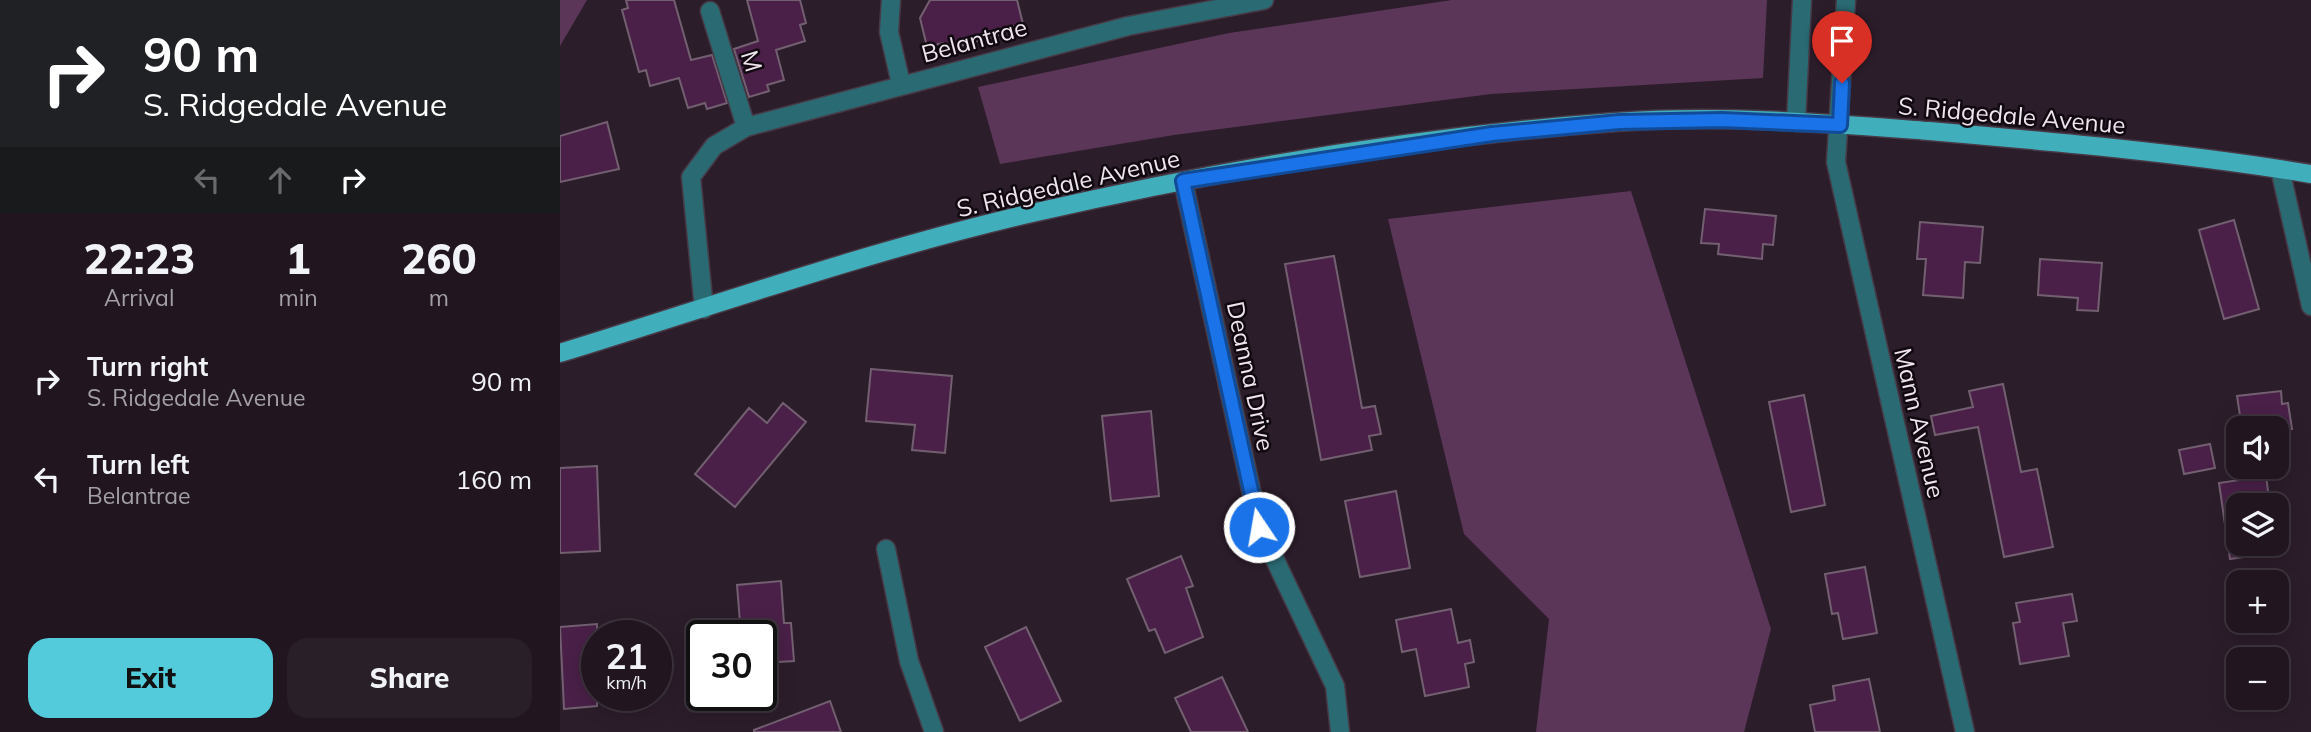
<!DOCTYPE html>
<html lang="en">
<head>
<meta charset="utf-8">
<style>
	:root { --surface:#211620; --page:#291f29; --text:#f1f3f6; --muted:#a29fa5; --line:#3e353e; --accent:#53cbda }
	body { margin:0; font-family:Mulish,sans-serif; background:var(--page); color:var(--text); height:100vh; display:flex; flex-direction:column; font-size:26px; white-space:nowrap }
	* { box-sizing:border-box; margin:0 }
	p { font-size:23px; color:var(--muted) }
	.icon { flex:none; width:38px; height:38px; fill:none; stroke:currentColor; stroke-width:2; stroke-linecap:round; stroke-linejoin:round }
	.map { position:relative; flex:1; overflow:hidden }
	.sheet { display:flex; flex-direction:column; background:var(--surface); width:560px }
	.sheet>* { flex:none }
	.guide { background:#202124; color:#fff; overflow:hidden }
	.fabs { position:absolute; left:1666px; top:416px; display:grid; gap:14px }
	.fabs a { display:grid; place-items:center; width:63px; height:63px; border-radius:14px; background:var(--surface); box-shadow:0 4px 18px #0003,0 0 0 2px var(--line); font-size:35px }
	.speed { position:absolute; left:21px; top:620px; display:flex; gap:14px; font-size:35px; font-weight:700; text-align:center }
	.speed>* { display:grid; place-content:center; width:91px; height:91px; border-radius:50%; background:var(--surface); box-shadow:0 4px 18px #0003,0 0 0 2px var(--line); line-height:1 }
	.speed small { font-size:18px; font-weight:400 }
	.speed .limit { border:4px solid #111; border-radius:10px; background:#fff; color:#111 }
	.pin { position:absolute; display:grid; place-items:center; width:60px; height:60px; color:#fff; margin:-72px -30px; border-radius:50% 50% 50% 0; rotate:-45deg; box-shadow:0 0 7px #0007 }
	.pin .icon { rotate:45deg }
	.me { position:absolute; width:77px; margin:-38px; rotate:348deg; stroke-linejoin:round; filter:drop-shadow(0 0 5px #0008) }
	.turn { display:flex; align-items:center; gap:24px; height:147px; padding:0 28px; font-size:32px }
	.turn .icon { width:91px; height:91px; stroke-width:2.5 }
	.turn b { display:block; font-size:49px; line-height:60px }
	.lanes { display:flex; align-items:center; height:66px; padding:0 28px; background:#0003; justify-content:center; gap:35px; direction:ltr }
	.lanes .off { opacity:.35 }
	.eta { display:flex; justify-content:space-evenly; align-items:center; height:119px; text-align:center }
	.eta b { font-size:42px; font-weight:800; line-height:49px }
	.cta { display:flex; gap:14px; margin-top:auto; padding:14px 28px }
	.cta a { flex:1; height:80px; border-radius:21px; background:var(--accent); color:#111; font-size:28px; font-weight:800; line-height:80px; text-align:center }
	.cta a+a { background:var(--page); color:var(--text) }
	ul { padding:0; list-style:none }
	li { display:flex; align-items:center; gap:21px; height:98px; padding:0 28px }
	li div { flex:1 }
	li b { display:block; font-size:26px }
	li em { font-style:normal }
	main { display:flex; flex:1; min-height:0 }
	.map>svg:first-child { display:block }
	.green { fill:#5b3658 }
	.building { fill:#4a2048; stroke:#725f70; stroke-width:2 }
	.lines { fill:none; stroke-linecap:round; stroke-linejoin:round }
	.minor-casing { stroke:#473946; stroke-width:21 }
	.major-casing { stroke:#473946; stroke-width:21 }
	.minor { stroke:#2a6a73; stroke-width:18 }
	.major { stroke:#41aebc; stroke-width:18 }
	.route-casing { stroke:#114b97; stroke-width:18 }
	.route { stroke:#1a73e8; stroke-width:12 }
	.labels { text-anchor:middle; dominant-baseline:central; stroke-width:5; stroke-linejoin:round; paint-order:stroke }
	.street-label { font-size:24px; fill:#f0e5ef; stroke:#100910 }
</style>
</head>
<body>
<main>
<section class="sheet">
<div class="guide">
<div class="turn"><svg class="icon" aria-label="right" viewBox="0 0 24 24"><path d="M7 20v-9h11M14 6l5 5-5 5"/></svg><div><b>90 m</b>S. Ridgedale Avenue</div></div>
<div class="lanes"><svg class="icon off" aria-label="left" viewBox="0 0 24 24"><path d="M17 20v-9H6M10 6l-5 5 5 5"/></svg><svg class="icon off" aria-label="ahead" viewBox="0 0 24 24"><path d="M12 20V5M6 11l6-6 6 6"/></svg><svg class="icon" aria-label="right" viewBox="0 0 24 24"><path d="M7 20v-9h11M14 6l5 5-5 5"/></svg></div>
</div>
<div class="eta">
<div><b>22:23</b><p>Arrival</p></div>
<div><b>1</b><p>min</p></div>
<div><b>260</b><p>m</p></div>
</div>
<ul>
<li><svg class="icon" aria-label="right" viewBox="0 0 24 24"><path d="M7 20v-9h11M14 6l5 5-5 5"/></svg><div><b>Turn right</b><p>S. Ridgedale Avenue</p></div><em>90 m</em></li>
<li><svg class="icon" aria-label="left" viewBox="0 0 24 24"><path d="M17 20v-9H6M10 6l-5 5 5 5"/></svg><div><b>Turn left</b><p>Belantrae</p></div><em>160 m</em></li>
</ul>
<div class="cta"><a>Exit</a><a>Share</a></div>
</section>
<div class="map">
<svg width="1751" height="732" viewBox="0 0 1751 732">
	<rect width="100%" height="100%" fill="#2c1d2b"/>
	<path class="green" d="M 0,0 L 27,0 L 0,46 Z
		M 892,0 L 1207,0 L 1203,78 L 931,94 L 614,135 L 440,164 L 418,87 L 669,33 Z
		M 1071,191 L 1211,629 L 1184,732 L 976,732 L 989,619 L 904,534 L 828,219 Z"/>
	<path class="building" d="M 66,0 L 114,0 L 131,60 L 152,55 L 167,103 L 147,109 L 145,103 L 128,108 L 119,78 L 90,86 L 86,70 L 79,72 L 62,10 L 68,8 Z
		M 187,0 L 240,0 L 246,23 L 240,25 L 245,41 L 216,50 L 224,80 L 207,85 L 209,91 L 189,97 L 174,49 L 198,41 Z
		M 370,0 L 457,0 L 463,24 L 442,29 L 443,34 L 385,50 L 383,43 L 367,47 L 360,18 Z
		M 47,122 L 59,169 L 0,182 L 0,136 Z
		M 1145,209 L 1216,216 L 1213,245 L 1203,244 L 1202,259 L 1158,254 L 1159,244 L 1141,243 Z
		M 1674,220 L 1699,309 L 1664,319 L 1639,230 Z
		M 1360,222 L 1423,227 L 1420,263 L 1405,262 L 1403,298 L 1363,295 L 1366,259 L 1357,259 Z
		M 774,256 L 802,408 L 815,406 L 821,434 L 809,436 L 812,450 L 761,460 L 725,264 Z
		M 1480,259 L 1542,263 L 1538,311 L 1517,310 L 1518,298 L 1478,295 Z
		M 311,369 L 392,376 L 385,453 L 352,450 L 355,425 L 306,421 Z
		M 1443,384 L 1461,472 L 1477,469 L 1493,547 L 1444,557 L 1418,427 L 1375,435 L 1371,416 L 1413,407 L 1409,391 Z
		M 1721,391 L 1722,404 L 1728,403 L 1732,429 L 1682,429 L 1677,396 Z
		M 1244,395 L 1265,505 L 1231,512 L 1209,402 Z
		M 223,403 L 246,422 L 175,507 L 135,474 L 189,408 L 207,423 Z
		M 591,411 L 599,496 L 551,501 L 542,416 Z
		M 1650,444 L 1655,468 L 1624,474 L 1619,450 Z
		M 37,466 L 40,551 L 0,553 L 0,468 Z
		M 1706,476 L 1710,506 L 1678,506 L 1678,544 L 1716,544 L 1717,552 L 1670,559 L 1659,483 Z
		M 836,491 L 850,568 L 800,577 L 785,501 Z
		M 621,556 L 633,586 L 626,588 L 643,637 L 605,653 L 595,629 L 589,631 L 567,579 Z
		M 1305,567 L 1317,633 L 1283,639 L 1278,613 L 1272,614 L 1265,574 Z
		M 221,581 L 224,623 L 231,623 L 234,661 L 201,663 L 201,635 L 181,635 L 177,585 Z
		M 1512,594 L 1517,621 L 1503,623 L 1509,656 L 1460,664 L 1453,623 L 1460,622 L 1456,603 Z
		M 891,609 L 898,643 L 910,640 L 914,662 L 905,664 L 909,687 L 865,696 L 856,649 L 842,652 L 836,620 Z
		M 37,624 L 37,706 L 4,709 L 0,627 Z
		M 466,627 L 501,701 L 460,721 L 425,647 Z
		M 662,677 L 688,732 L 631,732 L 615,698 Z
		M 1309,679 L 1320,732 L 1255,732 L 1250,705 L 1275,700 L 1273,686 Z
		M 270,701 L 281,732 L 194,732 L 194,730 Z"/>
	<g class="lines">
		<defs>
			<path id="minor" d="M 331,0 L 329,32 L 341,84
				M 1286,0 L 1276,162 L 1405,732
				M 150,11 L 186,127
				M 1236,122 L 1242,0
				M 1720,169 L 1751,306
				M 623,181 L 699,526 L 775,686 L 780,732
				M 144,309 L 131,177 L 154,146 L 186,127 L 568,26 L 704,0
				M 326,549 L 349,661 L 374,732"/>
			<path id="major" d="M 0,353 C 156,305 312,250 472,213 C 663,169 860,136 1055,122 C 1159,114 1265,123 1369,131 C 1497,142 1624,153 1751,174"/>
		</defs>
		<use href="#minor" class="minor-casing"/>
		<use href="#major" class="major-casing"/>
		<use href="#minor" class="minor"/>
		<use href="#major" class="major"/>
	</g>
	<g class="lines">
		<defs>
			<path id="route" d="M 699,527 L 623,181 L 932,134 L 1059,122 L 1162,120 L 1280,125 L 1282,83"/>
		</defs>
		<use href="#route" class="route-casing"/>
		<use href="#route" class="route"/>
	</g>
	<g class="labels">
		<g class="street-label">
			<text transform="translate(414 40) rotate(-15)">Belantrae</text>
			<text transform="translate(192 61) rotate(73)">M</text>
			<text transform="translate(1452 115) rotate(5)">S. Ridgedale Avenue</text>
			<text transform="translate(508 183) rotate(-13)">S. Ridgedale Avenue</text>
			<text transform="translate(691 376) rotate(78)">Deanna Drive</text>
			<text transform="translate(1360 423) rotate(77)">Mann Avenue</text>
		</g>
	</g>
</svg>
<div class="fabs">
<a><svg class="icon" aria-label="sound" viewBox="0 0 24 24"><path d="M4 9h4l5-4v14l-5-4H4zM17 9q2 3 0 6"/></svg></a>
<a><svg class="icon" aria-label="layers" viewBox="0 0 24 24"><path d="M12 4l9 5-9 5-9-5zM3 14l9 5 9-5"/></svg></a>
<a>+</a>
<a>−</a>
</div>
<div class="speed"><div>21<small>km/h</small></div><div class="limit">30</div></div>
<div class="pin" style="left:1282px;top:83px;background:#d93025"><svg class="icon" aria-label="arrive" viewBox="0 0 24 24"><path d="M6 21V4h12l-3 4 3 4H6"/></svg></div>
<svg class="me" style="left:699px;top:527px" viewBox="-20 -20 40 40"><circle r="17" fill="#1a73e8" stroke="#fff" stroke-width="3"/><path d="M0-11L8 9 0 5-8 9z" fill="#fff"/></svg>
</div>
</main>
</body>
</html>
